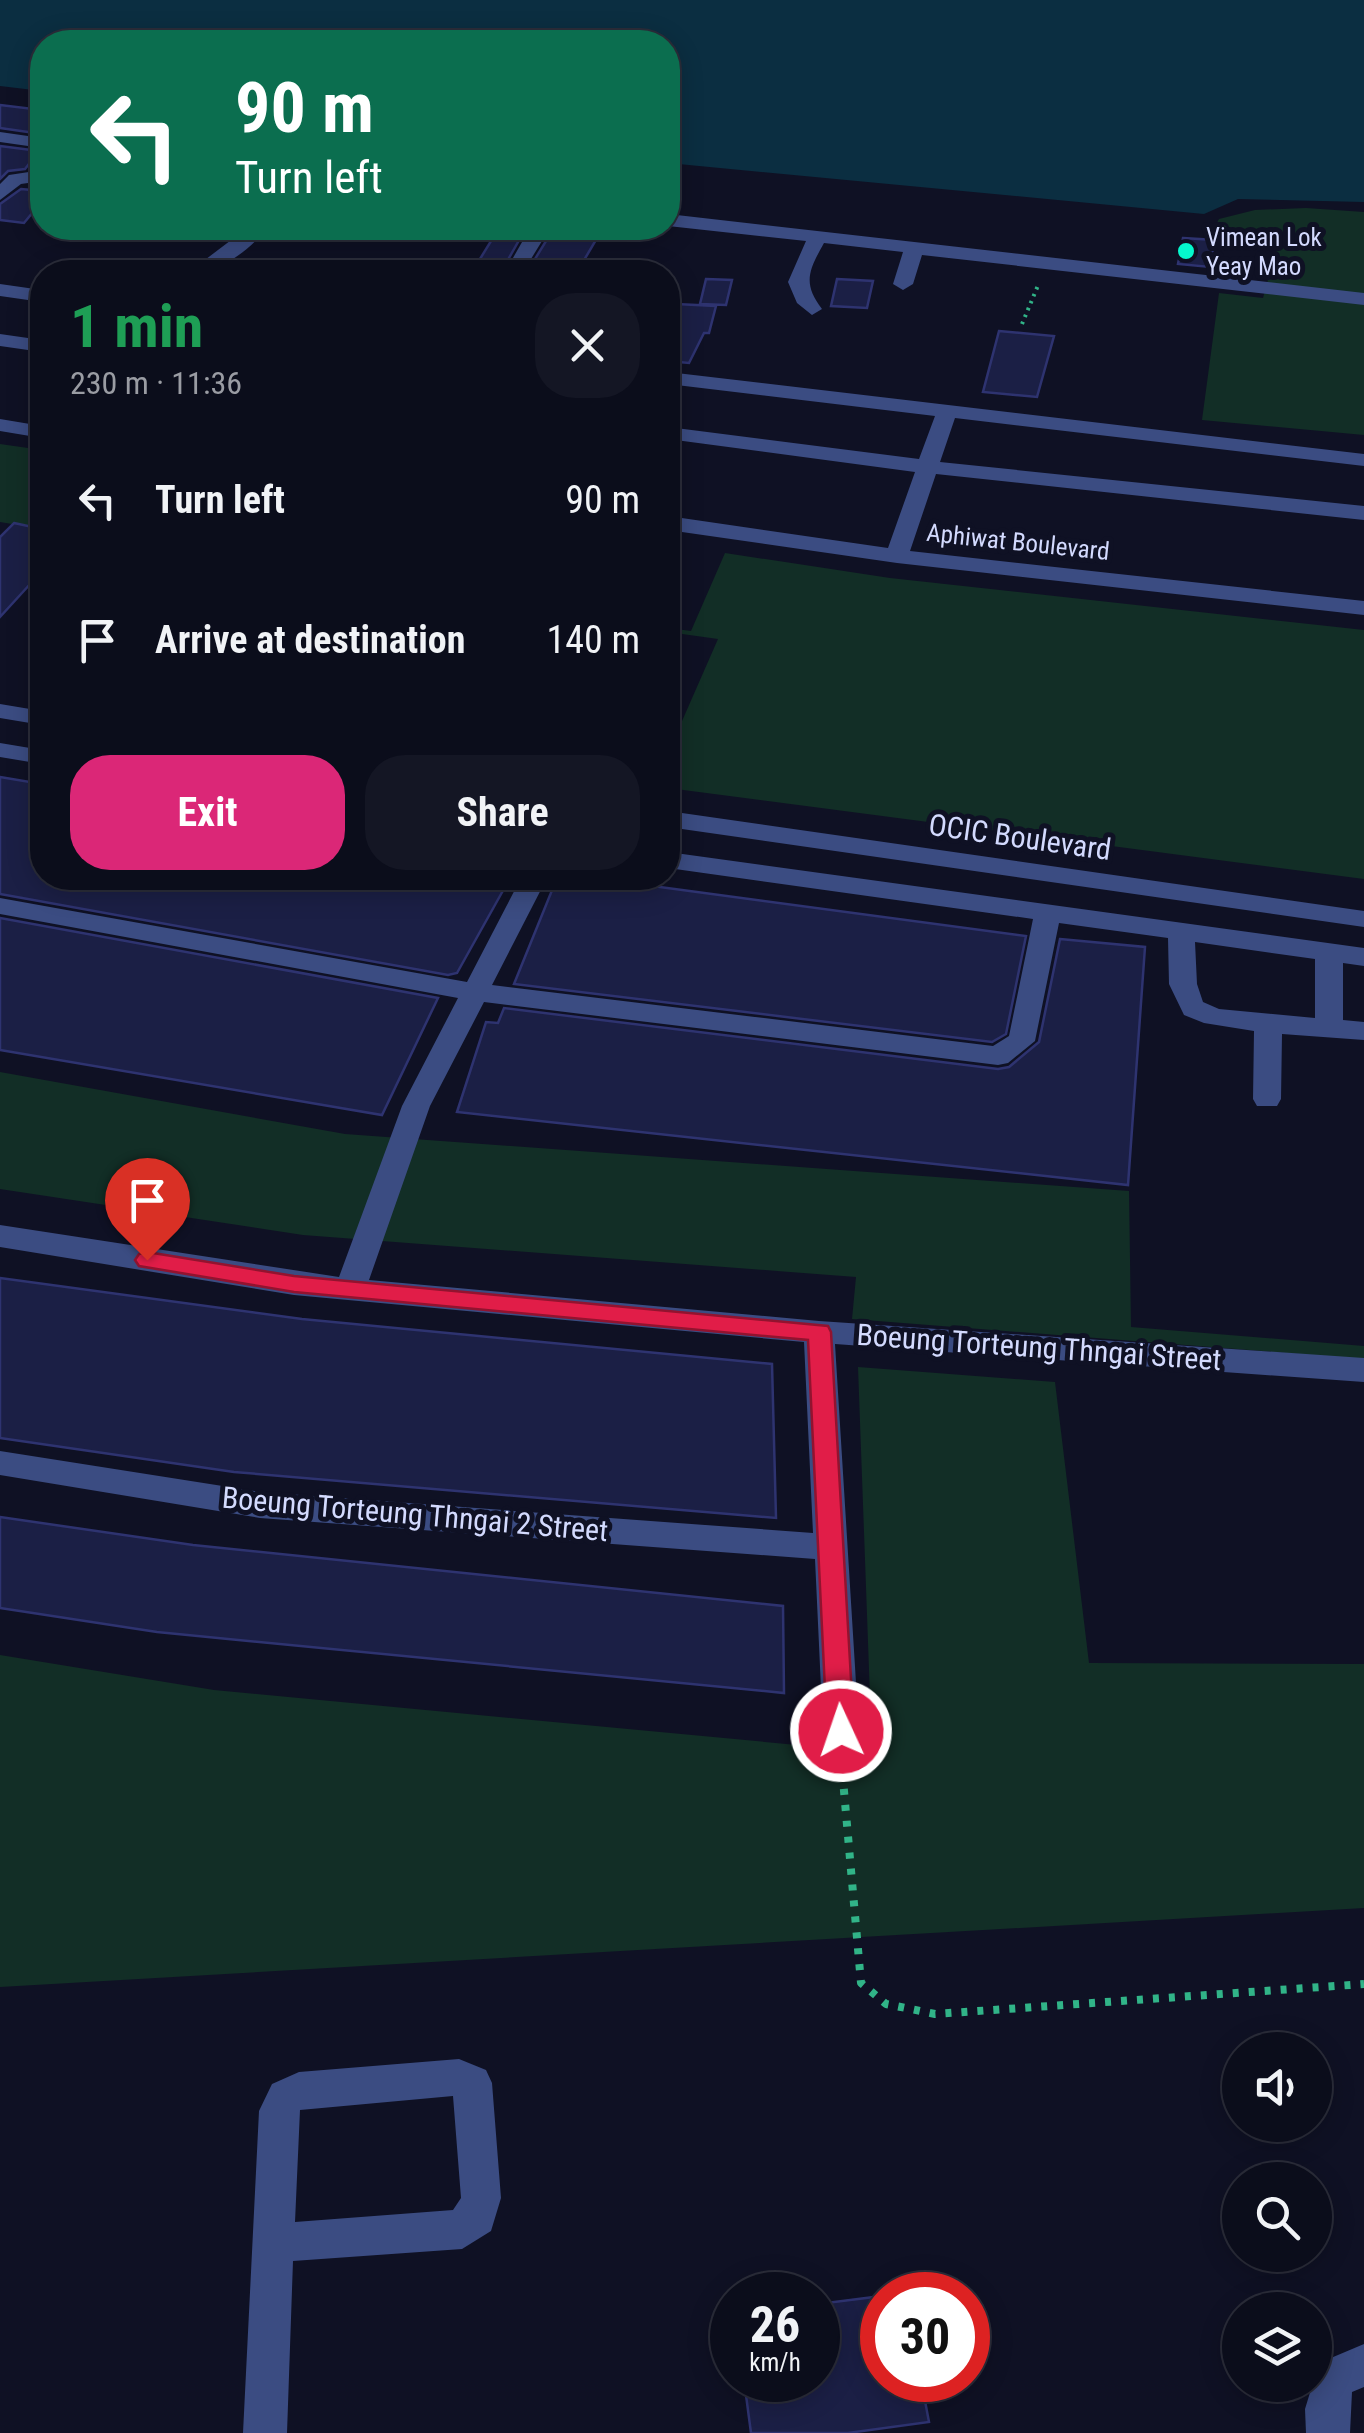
<!DOCTYPE html>
<html lang="en">
<head>
<meta charset="utf-8">
<style>
	:root { --surface:#0b0d1b; --page:#141624; --text:#f1f3f6; --muted:#9a9ca3; --line:#2b2d3a; --accent:#db2777 }
	body { margin:0; font-family:"Roboto Condensed",sans-serif; background:var(--page); color:var(--text); height:100vh; display:flex; flex-direction:column; font-size:38px; white-space:nowrap }
	* { box-sizing:border-box; margin:0 }
	p { font-size:32px; color:var(--muted) }
	.icon { flex:none; width:55px; height:55px; fill:none; stroke:currentColor; stroke-width:2; stroke-linecap:round; stroke-linejoin:round }
	.map { position:relative; flex:1; overflow:hidden }
	.side { position:absolute; left:30px; top:260px; width:650px; height:630px; display:flex; flex-direction:column; background:var(--surface); border-radius:40px; box-shadow:0 5px 25px #0003,0 0 0 2px var(--line) }
	.side>* { flex:none }
	.top-card { position:absolute; left:30px; top:30px; width:650px; height:210px; border-radius:40px; box-shadow:0 5px 25px #0003,0 0 0 2px var(--line); background:#0b6e4f; color:#fff; overflow:hidden }
	.buttons { position:absolute; left:1222px; top:2032px; display:grid; gap:20px }
	.buttons a { display:grid; place-items:center; width:110px; height:110px; border-radius:50%; background:var(--surface); box-shadow:0 5px 25px #0003,0 0 0 2px var(--line); font-size:50px }
	.speed { position:absolute; left:710px; top:2272px; display:flex; gap:20px; font-size:50px; font-weight:700; text-align:center }
	.speed>* { display:grid; place-content:center; width:130px; height:130px; border-radius:50%; background:var(--surface); box-shadow:0 5px 25px #0003,0 0 0 2px var(--line); line-height:1 }
	.speed small { font-size:25px; font-weight:400 }
	.speed .limit { border:15px solid #d22; background:#fff; color:#111 }
	.pin { position:absolute; display:grid; place-items:center; width:85px; height:85px; color:#fff; margin:-102px -42px; border-radius:50% 50% 50% 0; rotate:-45deg; box-shadow:0 0 10px #0007 }
	.pin .icon { rotate:45deg }
	.me { position:absolute; width:110px; margin:-55px; rotate:357deg; stroke-linejoin:round; filter:drop-shadow(0 0 8px #0008) }
	.turn { display:flex; align-items:center; gap:35px; height:210px; padding:0 40px; font-size:45px }
	.turn .icon { width:130px; height:130px; stroke-width:2.5 }
	.turn b { display:block; font-size:70px; line-height:85px }
	.round { display:grid; place-items:center; flex:none; width:105px; height:105px; border-radius:40px; background:var(--page) }
	.head { display:flex; align-items:center; justify-content:space-between; height:170px; padding:0 40px }
	h1 { font-size:60px; font-weight:700; line-height:75px; color:#1e9e55 }
	.action { display:flex; gap:20px; margin-top:auto; padding:20px 40px }
	.action a { flex:1; height:115px; border-radius:40px; background:var(--accent); color:#fff; font-size:40px; font-weight:700; line-height:115px; text-align:center }
	.action a+a { background:var(--page); color:var(--text) }
	ul { padding:0; list-style:none }
	li { display:flex; align-items:center; gap:30px; height:140px; padding:0 40px }
	li div { flex:1 }
	li b { display:block; font-size:38px }
	li em { font-style:normal }
	.map>svg:first-child { display:block }
	.green { fill:#122e26 }
	.water { fill:#0b2e41 }
	.building { fill:#1b1f45; stroke:#2e3370; stroke-width:2.5 }
	.lines { fill:none; stroke-linecap:round; stroke-linejoin:round }
	.path-far1 { stroke:#31b488; stroke-width:4; stroke-dasharray:2.5 5; stroke-linecap:butt }
	.path { stroke:#31b488; stroke-width:8; stroke-dasharray:6 10; stroke-linecap:butt }
	.minor { fill:#3b4c82; fill-rule:evenodd }
	.route { fill:#e11d48; stroke:#92132f; stroke-width:2.5 }
	.poi-dot { fill:#05f8cd; stroke:#0f1124; stroke-width:4 }
	.labels { text-anchor:middle; dominant-baseline:central; stroke-width:10; stroke-linejoin:round; paint-order:stroke }
	.far-poi-label { font-size:25px; fill:#d3dafe; stroke:#0f1124; text-anchor:start }
	.far-street-label { font-size:25px; fill:#d3dafe; stroke:#0f1124 }
	.street-label { font-size:30px; fill:#d3dafe; stroke:#0f1124 }
</style>
</head>
<body>
<div class="map">
<svg width="1364" height="2433" viewBox="0 0 1364 2433">
	<rect width="100%" height="100%" fill="#0f1124"/>
	<path class="green" d="M 1306,208 L 1364,212 L 1364,435 L 1202,420 L 1219,293 L 1263,298 L 1279,239 L 1213,230 L 1219,219 L 1255,210 Z
		M 0,444 L 42,450 L 42,529 L 0,522 Z
		M 725,553 L 890,578 L 1364,630 L 1364,879 L 668,788 L 668,753 L 718,639 L 668,632 L 668,628 L 691,631 Z
		M 0,1072 L 345,1134 L 1129,1191 L 1131,1327 L 1364,1346 L 1364,1359 L 852,1319 L 856,1277 L 303,1235 L 0,1189 Z
		M 858,1367 L 1055,1382 L 1089,1663 L 1364,1664 L 1364,1908 L 0,1987 L 0,1655 L 214,1690 L 872,1752 Z"/>
	<path class="water" d="M 0,0 L 1364,0 L 1364,202 L 1238,199 L 1204,214 L 668,163 L 668,42 L 42,42 L 42,91 L 0,86 Z"/>
	<path class="building" d="M 0,105 L 42,110 L 42,134 L 0,128 Z
		M 0,146 L 39,151 L 25,169 L 8,171 L 0,179 Z
		M 21,189 L 42,191 L 42,201 L 24,223 L 0,220 L 0,204 Z
		M 499,228 L 526,228 L 501,272 L 472,272 Z
		M 554,228 L 603,228 L 577,272 L 527,272 Z
		M 1183,238 L 1215,240 L 1210,267 L 1178,264 Z
		M 706,279 L 732,280 L 726,305 L 700,304 Z
		M 837,279 L 873,281 L 867,308 L 831,306 Z
		M 676,304 L 716,306 L 709,333 L 704,333 L 689,363 L 668,361 L 668,329 Z
		M 999,331 L 1054,336 L 1037,397 L 983,392 Z
		M 14,523 L 42,529 L 42,571 L 0,617 L 0,537 Z
		M 0,777 L 42,784 L 42,878 L 510,878 L 457,973 L 448,975 L 0,894 Z
		M 557,878 L 593,878 L 1026,936 L 1006,1034 L 992,1042 L 514,984 Z
		M 0,918 L 438,998 L 382,1115 L 0,1050 Z
		M 1060,939 L 1145,947 L 1128,1185 L 457,1112 L 486,1022 L 498,1023 L 504,1008 L 998,1069 L 1009,1067 L 1039,1042 Z
		M 0,1278 L 302,1319 L 772,1364 L 776,1518 L 234,1472 L 0,1438 Z
		M 0,1517 L 193,1545 L 783,1606 L 784,1693 L 157,1632 L 0,1608 Z
		M 882,2296 L 882,2380 L 921,2380 L 929,2422 L 848,2433 L 751,2433 L 744,2380 L 818,2380 L 818,2304 Z"/>
	<g class="lines">
		<path class="path-far1" d="M 1022,324 L 1039,283"/>
		<path class="path" d="M 841,1757 L 861,1983 L 886,2004 L 935,2014 L 1364,1984"/>
		<path class="minor" d="M 0,132 L 42,138 L 42,148 L 0,142 Z
			M 42,170 L 42,181 L 21,184 L 0,200 L 0,184 L 9,175 Z
			M 668,214 L 1364,293 L 1364,305 L 922,255 L 913,284 L 903,290 L 893,284 L 903,252 L 824,243 C 809,270 802,283 822,309 L 812,315 L 797,303 L 788,282 L 806,241 L 668,226 Z
			M 247,228 L 267,228 C 247,253 220,272 189,272 Z
			M 530,228 L 550,228 L 523,272 L 505,272 Z
			M 0,284 L 42,290 L 42,302 L 0,296 Z
			M 0,334 L 42,340 L 42,352 L 0,346 Z
			M 668,372 L 1364,454 L 1364,466 L 955,418 L 940,462 L 1364,506 L 1364,520 L 936,474 L 910,551 L 1364,601 L 1364,615 L 897,563 L 668,530 L 668,516 L 888,548 L 915,472 L 668,439 L 668,427 L 919,459 L 935,416 L 668,384 Z
			M 0,419 L 42,426 L 42,438 L 0,431 Z
			M 0,704 L 42,711 L 42,725 L 0,718 Z
			M 0,743 L 42,750 L 42,764 L 0,757 Z
			M 668,811 L 1364,911 L 1364,927 L 668,827 Z
			M 668,852 L 1364,948 L 1364,966 L 1343,963 L 1343,1020 L 1364,1022 L 1364,1040 L 1282,1034 L 1281,1099 L 1277,1106 L 1257,1106 L 1253,1099 L 1254,1031 L 1204,1023 L 1184,1015 L 1169,984 L 1168,938 L 1059,923 L 1035,1041 L 1008,1063 L 998,1065 L 484,1002 L 430,1106 L 369,1280 L 819,1321 L 1364,1358 L 1364,1382 L 835,1344 L 859,1731 L 854,1741 L 841,1746 L 828,1741 L 823,1731 L 815,1559 L 260,1518 L 0,1475 L 0,1451 L 260,1492 L 813,1533 L 804,1342 L 294,1295 L 0,1247 L 0,1225 L 339,1277 L 402,1106 L 458,998 L 0,914 L 0,898 L 467,982 L 521,878 L 547,878 L 492,985 L 993,1046 L 1009,1036 L 1033,919 L 668,868 ZM 1195,942 L 1315,959 L 1315,1018 L 1219,1009 L 1203,1002 L 1197,984 Z
			M 459,2059 L 486,2070 L 492,2083 L 501,2198 L 491,2231 L 462,2249 L 293,2261 L 287,2433 L 243,2433 L 259,2111 L 272,2084 L 299,2072 ZM 453,2096 L 461,2198 L 453,2210 L 295,2222 L 300,2110 Z
			M 1364,2344 L 1364,2387 L 1352,2392 L 1350,2433 L 1306,2433 L 1305,2409 L 1319,2363 Z"/>
	</g>
	<path class="route" d="M 147,1252 L 294,1276 L 828,1326 L 831,1332 L 854,1731 L 850,1739 L 841,1742 L 831,1739 L 827,1731 L 808,1340 L 294,1292 L 139,1266 L 135,1260 L 139,1254 Z"/>
	<circle class="poi-dot" cx="1186" cy="251" r="10"/>
	<g class="labels">
		<g class="far-poi-label">
			<text x="1206" y="237">Vimean Lok<tspan x="1206" dy="29">Yeay Mao</tspan></text>
		</g>
		<g class="far-street-label">
			<text transform="translate(1018 542) rotate(6)">Aphiwat Boulevard</text>
		</g>
		<g class="street-label">
			<text transform="translate(1020 837) rotate(8)">OCIC Boulevard</text>
			<text transform="translate(1039 1347) rotate(4)">Boeung Torteung Thngai Street</text>
			<text transform="translate(415 1514) rotate(5)">Boeung Torteung Thngai 2 Street</text>
		</g>
	</g>
</svg>
<div class="buttons">
<a><svg class="icon" aria-label="sound" viewBox="0 0 24 24"><path d="M4 9h4l5-4v14l-5-4H4zM17 9q2 3 0 6"/></svg></a>
<a><svg class="icon" aria-label="search" viewBox="0 0 24 24"><circle cx="10" cy="10" r="6"/><path d="M15 15l6 6"/></svg></a>
<a><svg class="icon" aria-label="layers" viewBox="0 0 24 24"><path d="M12 4l9 5-9 5-9-5zM3 14l9 5 9-5"/></svg></a>
</div>
<div class="speed"><div>26<small>km/h</small></div><div class="limit">30</div></div>
<div class="pin" style="left:147px;top:1260px;background:#d93025"><svg class="icon" aria-label="arrive" viewBox="0 0 24 24"><path d="M6 21V4h12l-3 4 3 4H6"/></svg></div>
<svg class="me" style="left:841px;top:1731px" viewBox="-20 -20 40 40"><circle r="17" fill="#e11d48" stroke="#fff" stroke-width="3"/><path d="M0-11L8 9 0 5-8 9z" fill="#fff"/></svg>
<div class="top-card">
<div class="turn"><svg class="icon" aria-label="left" viewBox="0 0 24 24"><path d="M17 20v-9H6M10 6l-5 5 5 5"/></svg><div><b>90 m</b>Turn left</div></div>
</div>
<section class="side">
<div class="head"><div><h1>1 min</h1><p>230 m · 11:36</p></div><a class="round"><svg class="icon" aria-label="close" viewBox="0 0 24 24"><path d="M6 6l12 12M18 6L6 18"/></svg></a></div>
<ul>
<li><svg class="icon" aria-label="left" viewBox="0 0 24 24"><path d="M17 20v-9H6M10 6l-5 5 5 5"/></svg><div><b>Turn left</b></div><em>90 m</em></li>
<li><svg class="icon" aria-label="arrive" viewBox="0 0 24 24"><path d="M6 21V4h12l-3 4 3 4H6"/></svg><div><b>Arrive at destination</b></div><em>140 m</em></li>
</ul>
<div class="action"><a>Exit</a><a>Share</a></div>
</section>
</div>
</body>
</html>
